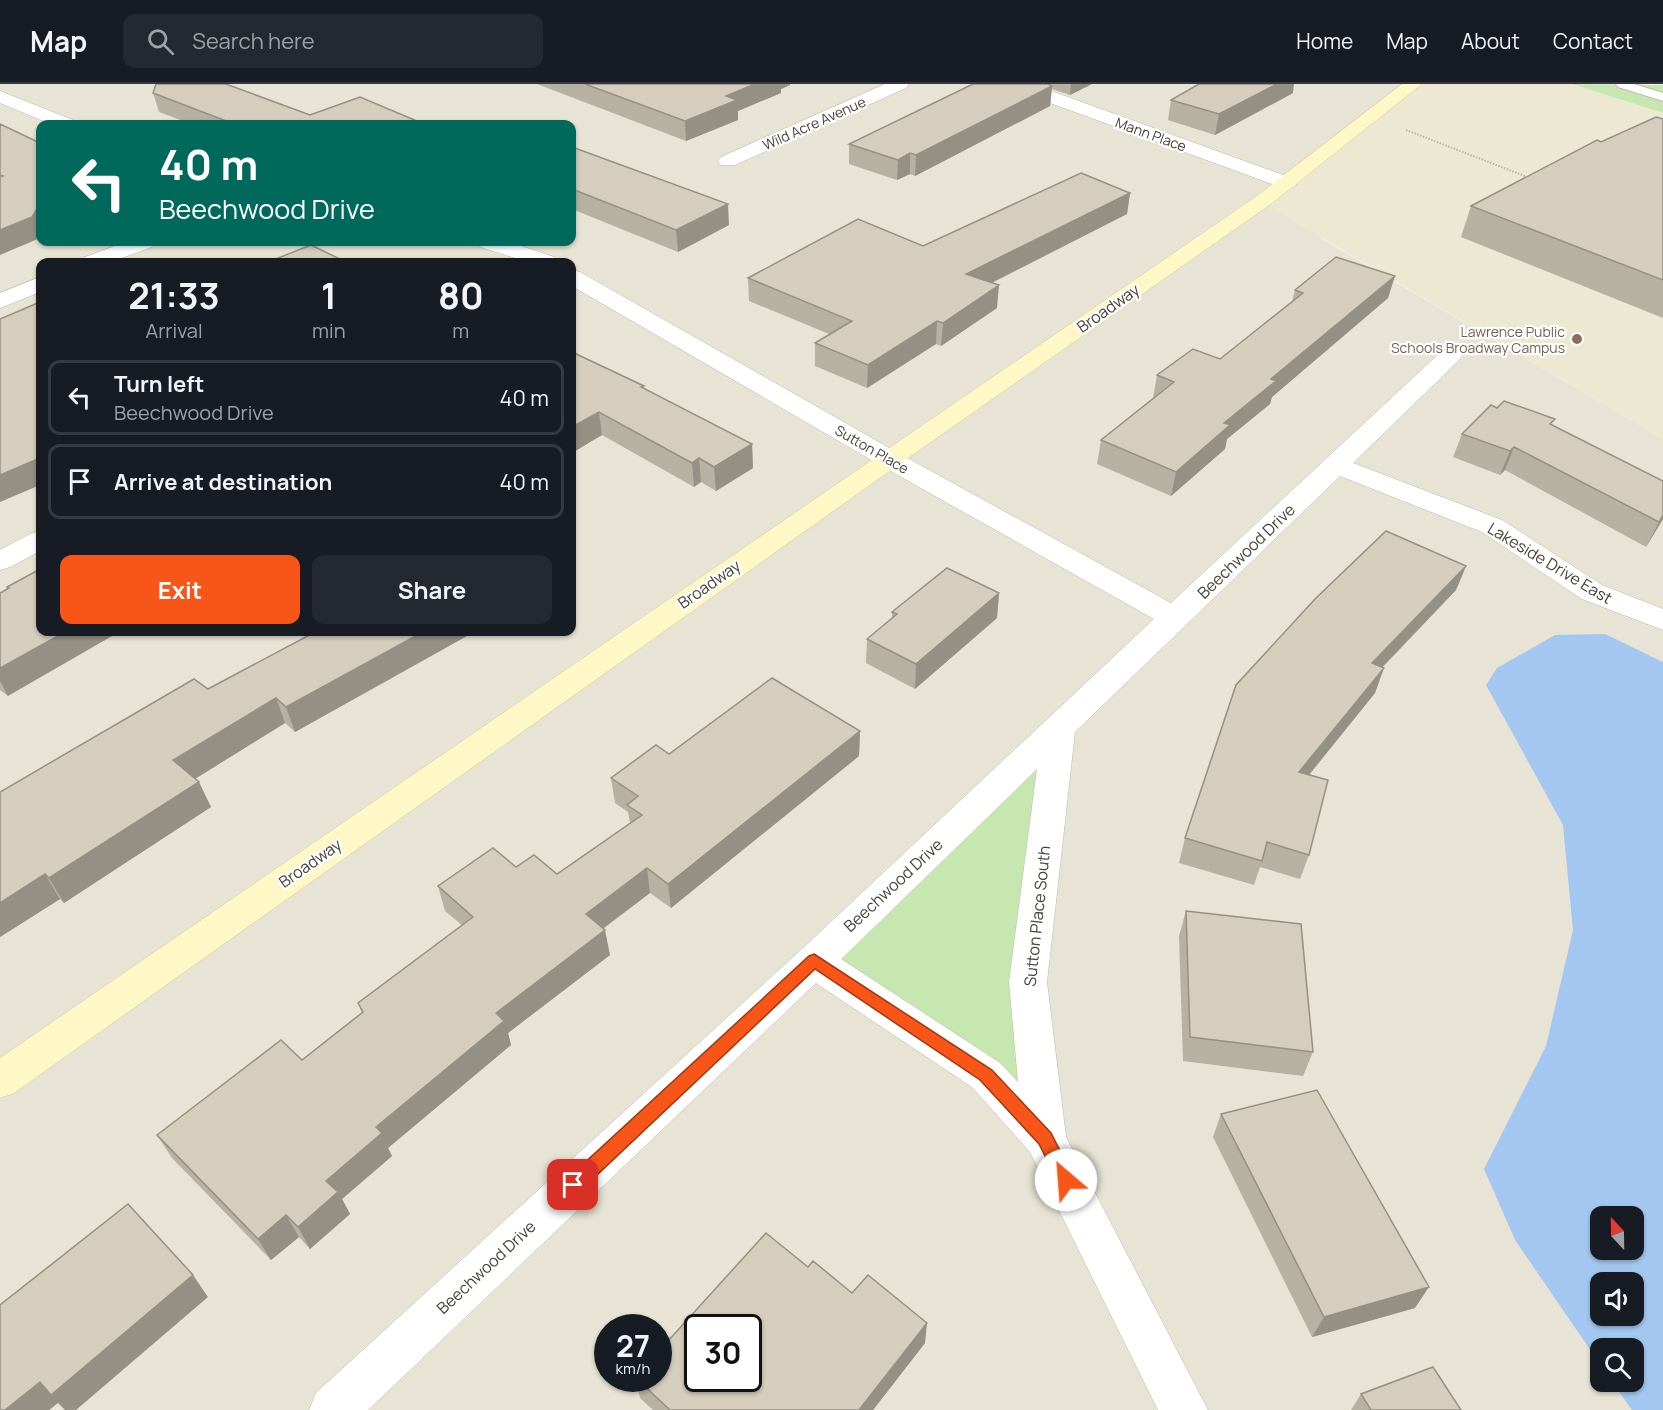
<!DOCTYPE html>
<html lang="en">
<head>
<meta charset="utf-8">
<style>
	:root { --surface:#171b24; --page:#242831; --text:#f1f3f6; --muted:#9ea1a6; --line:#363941; --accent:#f85518 }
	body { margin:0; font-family:Manrope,sans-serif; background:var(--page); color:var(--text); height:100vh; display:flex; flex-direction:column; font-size:22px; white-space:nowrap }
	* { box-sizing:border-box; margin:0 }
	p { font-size:20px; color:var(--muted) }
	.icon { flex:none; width:33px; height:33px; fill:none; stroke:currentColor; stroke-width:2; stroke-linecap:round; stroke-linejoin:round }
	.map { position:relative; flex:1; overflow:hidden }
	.sheet { position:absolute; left:36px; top:174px; width:540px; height:378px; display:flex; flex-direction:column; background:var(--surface); border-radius:12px; box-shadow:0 2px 4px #0004 }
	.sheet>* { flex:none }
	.banner { position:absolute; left:36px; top:36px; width:540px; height:126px; border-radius:12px; box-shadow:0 2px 4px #0004; background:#00695c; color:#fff; overflow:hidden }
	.needle { width:39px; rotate:338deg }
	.buttons { position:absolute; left:1590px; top:1122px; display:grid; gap:12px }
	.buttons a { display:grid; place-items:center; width:54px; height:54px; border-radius:12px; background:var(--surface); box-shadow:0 2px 4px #0004; font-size:30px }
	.speed { position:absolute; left:594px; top:1230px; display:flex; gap:12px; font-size:30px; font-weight:700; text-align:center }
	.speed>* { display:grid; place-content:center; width:78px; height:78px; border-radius:50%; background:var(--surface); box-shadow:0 2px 4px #0004; line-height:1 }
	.speed small { font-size:15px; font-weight:400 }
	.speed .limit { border:3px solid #111; border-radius:9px; background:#fff; color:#111 }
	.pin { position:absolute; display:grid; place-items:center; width:51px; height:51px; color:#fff; margin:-26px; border-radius:12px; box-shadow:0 3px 9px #0006 }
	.me { position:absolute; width:66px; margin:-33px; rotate:333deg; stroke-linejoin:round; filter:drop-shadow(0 0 4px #0008) }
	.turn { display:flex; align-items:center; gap:21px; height:126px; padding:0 24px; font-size:27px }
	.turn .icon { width:78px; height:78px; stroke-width:2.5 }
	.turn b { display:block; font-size:42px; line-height:51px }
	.eta { display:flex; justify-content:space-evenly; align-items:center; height:102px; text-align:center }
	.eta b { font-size:36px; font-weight:700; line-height:42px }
	.cta { display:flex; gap:12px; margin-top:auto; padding:12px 24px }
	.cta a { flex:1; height:69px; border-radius:12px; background:var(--accent); color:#fff; font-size:24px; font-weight:700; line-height:69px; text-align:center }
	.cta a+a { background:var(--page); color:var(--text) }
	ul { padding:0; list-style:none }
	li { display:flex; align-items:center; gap:18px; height:75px; margin:0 12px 9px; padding:0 12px; border:3px solid var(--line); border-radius:12px }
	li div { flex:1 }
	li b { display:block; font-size:22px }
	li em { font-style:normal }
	header { display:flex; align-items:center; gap:36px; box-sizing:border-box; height:84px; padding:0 30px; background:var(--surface); border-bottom:2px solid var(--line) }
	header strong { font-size:28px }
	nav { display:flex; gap:33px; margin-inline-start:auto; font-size:21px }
	.search { width:420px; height:54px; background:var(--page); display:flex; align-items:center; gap:15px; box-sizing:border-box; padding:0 21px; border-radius:12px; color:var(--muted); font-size:22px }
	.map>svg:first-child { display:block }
	.residential { fill:#e7e4d5; fill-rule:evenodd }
	.education { fill:#ece8d1 }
	.green { fill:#c7e7b0 }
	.water { fill:#a3c7f0; fill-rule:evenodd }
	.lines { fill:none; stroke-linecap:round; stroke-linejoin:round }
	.service-casing { stroke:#bfbaa9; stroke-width:2 }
	.minor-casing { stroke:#bfbaa9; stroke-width:1 }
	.secondary-casing { stroke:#d3ca97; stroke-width:1 }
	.path { stroke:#c0b79b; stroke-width:2; stroke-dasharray:1.5 1.5; stroke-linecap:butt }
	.service { fill:#fff; fill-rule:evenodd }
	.minor { fill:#fff; fill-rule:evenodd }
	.secondary { fill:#fef7c6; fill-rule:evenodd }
	.wall { fill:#b7b1a2 }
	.shaded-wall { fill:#959084 }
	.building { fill:#d5cebc; stroke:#959084; stroke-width:1.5; fill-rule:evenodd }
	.route { fill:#f85518; stroke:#a13710; stroke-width:1.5 }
	.education-dot { fill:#8d6e63; stroke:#fff; stroke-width:2 }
	.labels { text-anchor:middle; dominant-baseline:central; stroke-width:4.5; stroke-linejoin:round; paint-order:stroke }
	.far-street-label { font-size:14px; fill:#464236; stroke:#fff }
	.far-education-label { font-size:14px; fill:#785e54; stroke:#fff; text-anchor:end }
	.street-label { font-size:16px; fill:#464236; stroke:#fff }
</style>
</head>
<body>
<header>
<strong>Map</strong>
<div class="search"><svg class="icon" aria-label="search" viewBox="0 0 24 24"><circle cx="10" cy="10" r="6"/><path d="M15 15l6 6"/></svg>Search here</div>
<nav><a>Home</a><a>Map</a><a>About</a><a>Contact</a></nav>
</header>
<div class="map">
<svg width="1663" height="1326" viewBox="0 0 1663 1326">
	<rect width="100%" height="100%" fill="#f3f1e7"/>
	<path class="residential" d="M 0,0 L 1413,0 L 1320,154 L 1663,355 L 1663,1326 L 0,1326 ZM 40,40 L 572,40 L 572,158 L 40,158 ZM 40,178 L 572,178 L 572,548 L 40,548 ZM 1600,1132 L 1634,1132 L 1634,1166 L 1600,1166 ZM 1600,1198 L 1634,1198 L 1634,1232 L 1600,1232 ZM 608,1244 L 658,1244 L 658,1294 L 608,1294 ZM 698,1244 L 748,1244 L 748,1294 L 698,1294 ZM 1600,1264 L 1634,1264 L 1634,1298 L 1600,1298 Z"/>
	<path class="education" d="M 1413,0 L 1572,0 L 1663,29 L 1663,355 L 1261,118 Z"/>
	<path class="green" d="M 1572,0 L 1663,1 L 1663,29 Z
		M 1059,645 L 1028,898 L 1045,1055 L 814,877 Z"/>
	<path class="water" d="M 1605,550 L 1663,578 L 1663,1326 L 1632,1326 L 1612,1298 L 1634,1298 L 1634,1264 L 1600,1264 L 1600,1280 L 1515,1156 L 1484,1085 L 1546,962 L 1573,846 L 1563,741 L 1486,601 L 1497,584 L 1555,551 ZM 1600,1132 L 1634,1132 L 1634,1166 L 1600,1166 ZM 1600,1198 L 1634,1198 L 1634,1232 L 1600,1232 Z"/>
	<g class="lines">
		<defs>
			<path id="service" d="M 1616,0 L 1634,0 L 1663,9 L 1663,17 L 1618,3 Z"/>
			<path id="minor" d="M 885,0 L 909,0 L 906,4 L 735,81 L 721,81 L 718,77 L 721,73 Z
				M 1006,0 L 1032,0 L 1294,95 L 1297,99 L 1294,103 L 1280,103 L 1009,4 Z
				M 0,7 L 73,36 L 75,40 L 51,40 L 0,19 Z
				M 126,158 L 155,158 L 152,163 L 111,178 L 82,178 L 85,173 Z
				M 477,158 L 509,158 L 554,173 L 557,178 L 528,178 L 480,163 Z
				M 572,186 L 580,188 L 898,369 L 1171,519 L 1442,267 L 1450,265 L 1458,267 L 1462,272 L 1458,277 L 1353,379 L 1502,436 L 1602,501 L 1663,525 L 1663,546 L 1582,515 L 1482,448 L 1340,392 L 1075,648 L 1047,898 L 1066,1053 L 1208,1326 L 1158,1326 L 1030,1068 L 972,1003 L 816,899 L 368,1326 L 309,1326 L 316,1309 L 801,866 L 1154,535 L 880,381 L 572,202 ZM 1037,685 L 1009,898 L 1018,998 L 1000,979 L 841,875 Z
				M 40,193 L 40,208 L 0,224 L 0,209 Z
				M 40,447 L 40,467 L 10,483 L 0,486 L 0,466 L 30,450 Z"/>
			<path id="secondary" d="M 1402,0 L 1422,0 L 1268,122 L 898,381 L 14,1009 L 0,1014 L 0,974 L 1254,114 Z"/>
		</defs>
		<use href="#service" class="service-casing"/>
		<use href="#minor" class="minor-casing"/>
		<use href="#secondary" class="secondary-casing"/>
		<path class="path" d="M 1406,46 L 1530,94"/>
		<use href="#service" class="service"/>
		<use href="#minor" class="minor"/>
		<use href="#secondary" class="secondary"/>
	</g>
	<path class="wall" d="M 537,0 L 790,0 L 790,1 L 781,5 L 781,9 L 738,27 L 738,36 L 686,57 Z
		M 973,0 L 1092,0 L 1070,11 L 1052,5 L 1050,22 L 915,92 L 910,90 L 897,96 L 849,80 L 849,60 Z
		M 153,9 L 310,31 L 424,40 L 191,40 L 159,28 Z
		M 1293,9 L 1215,51 L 1168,36 L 1171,16 Z
		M 1663,35 L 1663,234 L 1461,153 L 1471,122 L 1601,58 Z
		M 572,63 L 729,141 L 678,168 L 572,125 Z
		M 1130,109 L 1127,130 L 992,199 L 997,224 L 941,262 L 936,260 L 867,304 L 815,282 L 815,259 L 829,250 L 749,217 L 748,194 L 923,162 Z
		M 1295,206 L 1388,214 L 1272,313 L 1270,320 L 1227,355 L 1225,365 L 1171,412 L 1097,380 L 1101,356 L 1153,314 L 1157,291 L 1220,275 L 1292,218 Z
		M 572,268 L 752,360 L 753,384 L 716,407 L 701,398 L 694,403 L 602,351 Z
		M 1552,341 L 1663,397 L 1663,435 L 1646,463 L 1505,386 L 1500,391 L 1453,373 L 1462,350 Z
		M 1466,482 L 1456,506 L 1383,583 L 1375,609 L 1309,691 L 1309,771 L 1300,795 L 1260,783 L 1254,801 L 1179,779 L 1185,754 Z
		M 40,485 L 8,612 L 0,606 L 0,509 L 8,505 L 7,503 Z
		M 999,509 L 997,534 L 915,605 L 866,579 L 867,555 L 892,534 L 892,528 Z
		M 315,548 L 474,548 L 295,648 L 285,639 L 195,695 L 211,723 L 64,819 L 60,815 L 0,853 L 0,708 L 208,605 Z
		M 860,647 L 859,672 L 671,824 L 650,809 L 603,845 L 610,871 L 508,949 L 511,961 L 388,1064 L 392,1072 L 342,1115 L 350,1130 L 310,1165 L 299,1153 L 271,1176 L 172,1074 L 157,1051 L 302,976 L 362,929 L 358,919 L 462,841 L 445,827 L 438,802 L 516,783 L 557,790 L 630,739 L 628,728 L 615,719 L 611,694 L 669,670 Z
		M 1186,827 L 1313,968 L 1303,992 L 1183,977 L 1179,852 Z
		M 1221,1030 L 1415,1224 L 1312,1253 L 1213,1053 Z
		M 808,1183 L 852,1209 L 925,1259 L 873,1326 L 653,1326 L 640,1314 L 635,1294 Z
		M 1361,1310 L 1461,1326 L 1351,1326 Z"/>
	<path class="shaded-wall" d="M 755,0 L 790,0 L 790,1 L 781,5 L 781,9 L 738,27 L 738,36 L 686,57 L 685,37 L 726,12 Z
		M 1071,0 L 1092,0 L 1070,11 Z
		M 1277,0 L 1294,0 L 1293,9 L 1215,51 L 1219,30 Z
		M 1052,2 L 1050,22 L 915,92 L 916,71 Z
		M 910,69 L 910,90 L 897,96 L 898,76 Z
		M 1130,109 L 1127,130 L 965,212 L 966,190 Z
		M 40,120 L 40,154 L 0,171 L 0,146 Z
		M 728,120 L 729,141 L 678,168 L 676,146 Z
		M 1395,192 L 1388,214 L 1272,313 L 1270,320 L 1227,355 L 1225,365 L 1171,412 L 1176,388 L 1224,339 L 1271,295 Z
		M 999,201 L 997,224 L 941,262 L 943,239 Z
		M 937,237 L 936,260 L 867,304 L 868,281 Z
		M 599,328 L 602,351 L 572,369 L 572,343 Z
		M 752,360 L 753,384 L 716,407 L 714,383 Z
		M 1514,363 L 1505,386 L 1500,391 L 1510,367 Z
		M 40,374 L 40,401 L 0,418 L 0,391 Z
		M 699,374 L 701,398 L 694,403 L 692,379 Z
		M 1663,431 L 1663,435 L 1646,463 L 1659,438 Z
		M 1466,482 L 1456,506 L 1363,603 L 1372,579 Z
		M 999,509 L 997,534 L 915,605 L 916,580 Z
		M 65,548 L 119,548 L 8,612 L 0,597 L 0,584 Z
		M 423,548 L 474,548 L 295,648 L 286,623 Z
		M 1384,584 L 1375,609 L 1291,713 L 1299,688 Z
		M 276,614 L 285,639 L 185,701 L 173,676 Z
		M 860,647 L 859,672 L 671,824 L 668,800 Z
		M 199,698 L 211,723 L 64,819 L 49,794 Z
		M 647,784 L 650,809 L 590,854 L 586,830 Z
		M 45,790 L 60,815 L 0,853 L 0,819 Z
		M 605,846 L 610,871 L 508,949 L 511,961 L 388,1064 L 392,1072 L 342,1115 L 350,1130 L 310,1165 L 298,1143 L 326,1097 L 376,1043 L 496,929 Z
		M 286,1131 L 299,1153 L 271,1176 L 258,1155 Z
		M 193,1191 L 208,1213 L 76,1326 L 65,1326 L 58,1319 L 49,1326 L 5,1326 L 40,1298 Z
		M 1429,1203 L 1415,1224 L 1312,1253 L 1324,1233 Z
		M 927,1239 L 925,1259 L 873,1326 L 859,1326 Z"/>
	<path class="building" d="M 156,0 L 226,0 L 310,31 L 360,13 L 424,40 L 234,40 L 153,9 Z
		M 585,0 L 755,0 L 726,12 L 737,16 L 685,37 Z
		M 973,0 L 1048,0 L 1052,2 L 916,71 L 910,69 L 898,76 L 849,60 Z
		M 1199,0 L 1277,0 L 1219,30 L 1171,16 Z
		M 1656,33 L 1663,35 L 1663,196 L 1471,122 L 1597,56 L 1601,58 Z
		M 0,40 L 40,59 L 40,120 L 32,133 L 0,146 L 0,93 L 3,92 L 0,91 Z
		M 572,63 L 728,120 L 676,146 L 572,105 Z
		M 1081,89 L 1130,109 L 966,190 L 999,201 L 943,239 L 937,237 L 868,281 L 815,259 L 852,237 L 748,194 L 858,135 L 923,162 Z
		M 311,161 L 346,178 L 268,178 Z
		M 1336,173 L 1395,192 L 1271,295 L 1276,297 L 1224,339 L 1230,341 L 1176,388 L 1101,356 L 1174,298 L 1157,291 L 1193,265 L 1220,275 L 1303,209 L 1295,206 Z
		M 40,218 L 40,374 L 0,391 L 0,235 Z
		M 572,268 L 644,302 L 641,303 L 752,360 L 714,383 L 699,374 L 692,379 L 599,328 L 572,343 Z
		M 1504,317 L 1555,335 L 1550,340 L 1663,397 L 1663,431 L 1659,438 L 1514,363 L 1510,367 L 1462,350 L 1491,321 L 1497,324 Z
		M 1386,447 L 1466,482 L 1372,579 L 1384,584 L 1299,688 L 1328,696 L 1309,771 L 1267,758 L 1262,777 L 1185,754 L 1236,601 L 1315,515 Z
		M 947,484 L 999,509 L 916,580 L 867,555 L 897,530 L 892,528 Z
		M 40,485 L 40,548 L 65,548 L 0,584 L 0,509 L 9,504 L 7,503 Z
		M 315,548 L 423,548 L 286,623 L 276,614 L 173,676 L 199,698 L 49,794 L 45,790 L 0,819 L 0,708 L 194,595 L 208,605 Z
		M 772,594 L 860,647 L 668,800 L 647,784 L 586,830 L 605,846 L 496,929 L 504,937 L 376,1043 L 382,1049 L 326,1097 L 338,1108 L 298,1143 L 286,1131 L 258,1155 L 157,1051 L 281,956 L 302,976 L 363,928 L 358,919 L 473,833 L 438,802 L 493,764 L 516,783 L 534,771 L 557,790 L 642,731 L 627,721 L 638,712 L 611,694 L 656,661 L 669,670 Z
		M 1186,827 L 1301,840 L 1313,968 L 1190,953 Z
		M 1317,1006 L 1429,1203 L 1324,1233 L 1221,1030 Z
		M 128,1120 L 193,1191 L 51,1311 L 40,1298 L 5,1326 L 0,1326 L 0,1221 Z
		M 766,1149 L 808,1183 L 813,1177 L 852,1209 L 868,1191 L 927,1239 L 859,1326 L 670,1326 L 636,1294 L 658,1294 L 658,1268 ZM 698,1244 L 748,1244 L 748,1294 L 698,1294 Z
		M 1433,1283 L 1461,1326 L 1371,1326 L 1361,1310 Z"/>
	<path class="route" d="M 814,870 L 992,986 L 1051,1049 L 1075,1096 L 1072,1102 L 1066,1105 L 1060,1102 L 1039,1060 L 980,996 L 815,885 L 580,1107 L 573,1110 L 567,1107 L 565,1101 L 567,1095 L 809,872 Z"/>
	<circle class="education-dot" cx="1577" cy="255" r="6"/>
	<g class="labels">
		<g class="far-street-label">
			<text transform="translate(814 39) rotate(-24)">Wild Acre Avenue</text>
			<text transform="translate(1151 50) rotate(20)">Mann Place</text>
			<text transform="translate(872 365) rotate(30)">Sutton Place</text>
		</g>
		<g class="far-education-label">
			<text x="1565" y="247">Lawrence Public<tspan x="1565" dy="16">Schools Broadway Campus</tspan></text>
		</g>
		<g class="street-label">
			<text transform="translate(1108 224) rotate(-35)">Broadway</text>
			<text transform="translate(1246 467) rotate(-44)">Beechwood Drive</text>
			<text transform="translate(1550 479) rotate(31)">Lakeside Drive East</text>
			<text transform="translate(709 500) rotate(-35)">Broadway</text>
			<text transform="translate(310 779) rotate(-35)">Broadway</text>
			<text transform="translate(893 801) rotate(-43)">Beechwood Drive</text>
			<text transform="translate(1037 832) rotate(-84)">Sutton Place South</text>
			<text transform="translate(486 1183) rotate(-43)">Beechwood Drive</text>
		</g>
	</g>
</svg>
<div class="buttons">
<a><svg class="needle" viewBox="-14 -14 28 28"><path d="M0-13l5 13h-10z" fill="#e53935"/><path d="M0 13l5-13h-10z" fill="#9ea1a6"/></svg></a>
<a><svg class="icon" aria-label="sound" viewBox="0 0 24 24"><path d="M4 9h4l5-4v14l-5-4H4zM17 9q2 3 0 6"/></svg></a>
<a><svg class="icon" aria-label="search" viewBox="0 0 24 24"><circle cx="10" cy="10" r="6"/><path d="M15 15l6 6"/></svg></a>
</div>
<div class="speed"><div>27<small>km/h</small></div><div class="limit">30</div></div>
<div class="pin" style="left:573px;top:1101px;background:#d93025"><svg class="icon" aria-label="arrive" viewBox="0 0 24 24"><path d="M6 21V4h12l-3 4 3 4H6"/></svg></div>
<svg class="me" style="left:1066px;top:1096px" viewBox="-20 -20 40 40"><circle r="19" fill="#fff"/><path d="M0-13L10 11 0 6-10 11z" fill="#f85518"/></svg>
<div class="banner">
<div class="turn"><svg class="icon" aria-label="left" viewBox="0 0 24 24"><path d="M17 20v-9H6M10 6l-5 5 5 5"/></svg><div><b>40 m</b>Beechwood Drive</div></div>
</div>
<section class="sheet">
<div class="eta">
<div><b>21:33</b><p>Arrival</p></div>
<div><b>1</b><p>min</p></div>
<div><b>80</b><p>m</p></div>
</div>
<ul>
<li><svg class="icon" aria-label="left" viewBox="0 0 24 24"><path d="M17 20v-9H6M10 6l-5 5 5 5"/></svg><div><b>Turn left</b><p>Beechwood Drive</p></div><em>40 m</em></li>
<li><svg class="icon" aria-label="arrive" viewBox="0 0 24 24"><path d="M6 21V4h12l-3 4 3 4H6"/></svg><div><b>Arrive at destination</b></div><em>40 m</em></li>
</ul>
<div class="cta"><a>Exit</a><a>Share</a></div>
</section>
</div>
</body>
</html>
